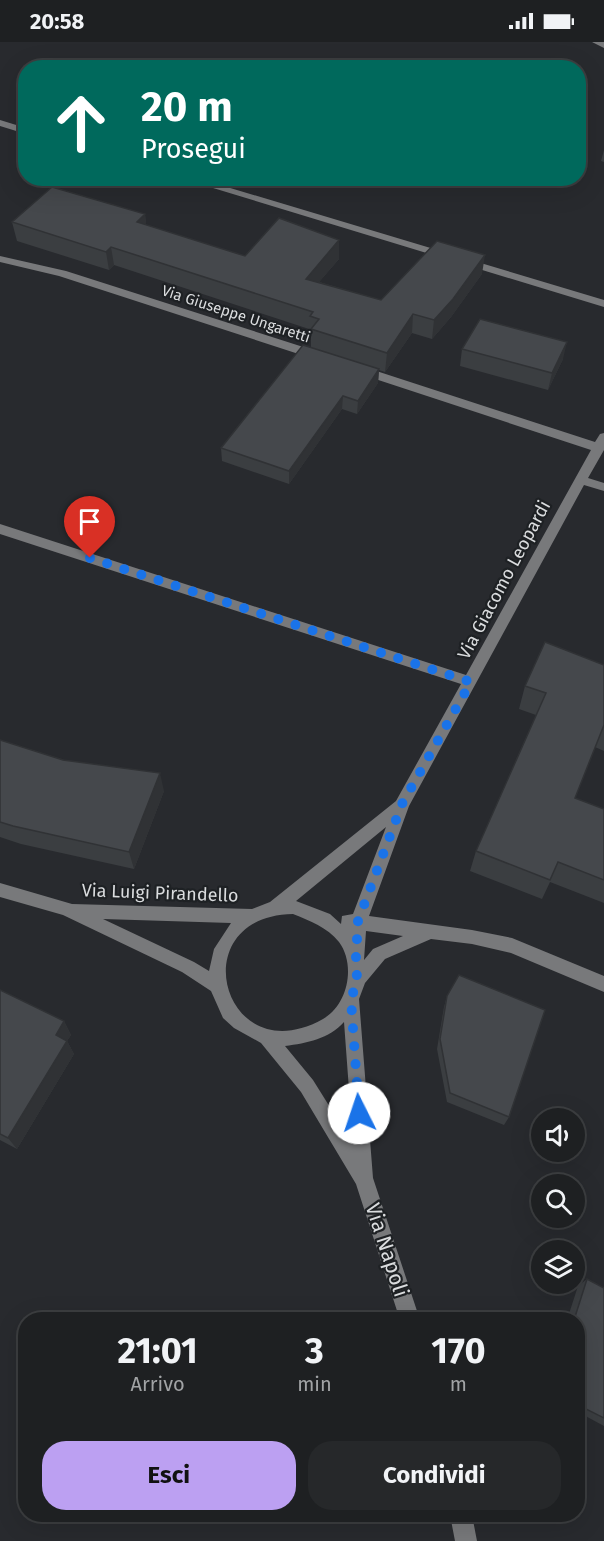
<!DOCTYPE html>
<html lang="it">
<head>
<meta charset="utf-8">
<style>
	:root { --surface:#1e2022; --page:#26282a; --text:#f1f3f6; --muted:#a1a3a5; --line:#3c3e40; --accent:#bca0f2 }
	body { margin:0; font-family:"Fira Sans",sans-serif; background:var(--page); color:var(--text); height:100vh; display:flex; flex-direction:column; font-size:22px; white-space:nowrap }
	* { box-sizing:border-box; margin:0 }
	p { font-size:20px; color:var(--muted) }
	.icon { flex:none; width:33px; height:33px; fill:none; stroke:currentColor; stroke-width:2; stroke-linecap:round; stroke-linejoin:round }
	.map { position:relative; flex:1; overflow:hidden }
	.drawer { position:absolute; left:18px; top:1270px; width:567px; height:210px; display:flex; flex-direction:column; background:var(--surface); border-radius:24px; box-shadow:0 6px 24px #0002,0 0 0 2px var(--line) }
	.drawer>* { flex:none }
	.banner { position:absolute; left:18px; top:18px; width:568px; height:126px; border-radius:24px; box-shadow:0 6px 24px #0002,0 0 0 2px var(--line); background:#00695c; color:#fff; overflow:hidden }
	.controls { position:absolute; left:531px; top:1066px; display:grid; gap:12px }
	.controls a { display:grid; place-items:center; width:54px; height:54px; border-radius:50%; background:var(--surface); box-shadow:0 6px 24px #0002,0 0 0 2px var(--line); font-size:30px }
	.pin { position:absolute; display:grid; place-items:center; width:51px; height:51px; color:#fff; margin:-62px -26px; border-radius:50% 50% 50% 0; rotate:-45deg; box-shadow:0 0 6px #0007 }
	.pin .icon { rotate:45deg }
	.me { position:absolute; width:66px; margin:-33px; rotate:356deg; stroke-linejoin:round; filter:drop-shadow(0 0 4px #0008) }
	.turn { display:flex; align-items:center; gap:21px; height:126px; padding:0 24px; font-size:27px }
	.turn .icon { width:78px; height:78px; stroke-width:2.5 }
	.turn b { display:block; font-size:42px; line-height:51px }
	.eta { display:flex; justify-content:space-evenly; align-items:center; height:102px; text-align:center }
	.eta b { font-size:36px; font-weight:700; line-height:42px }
	.primary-button { display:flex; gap:12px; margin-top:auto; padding:12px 24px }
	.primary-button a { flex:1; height:69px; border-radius:24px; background:var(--accent); color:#111; font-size:24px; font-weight:700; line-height:69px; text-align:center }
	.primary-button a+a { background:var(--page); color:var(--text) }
	.status { display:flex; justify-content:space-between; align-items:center; height:42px; padding:0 30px; background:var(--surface); direction:ltr }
	.status svg { height:16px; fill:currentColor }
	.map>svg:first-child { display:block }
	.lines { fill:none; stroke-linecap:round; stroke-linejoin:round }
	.minor { fill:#78797b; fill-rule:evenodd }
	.wall { fill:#3b3e41 }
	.shaded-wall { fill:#303235 }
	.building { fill:#45484c; stroke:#303235; stroke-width:1.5 }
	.route { stroke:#1a73e8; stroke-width:10; stroke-dasharray:0 18 }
	.labels { text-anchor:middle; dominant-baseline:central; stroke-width:4.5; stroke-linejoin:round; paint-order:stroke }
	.far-street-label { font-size:15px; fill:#dadcde; stroke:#1e2124 }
	.street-label { font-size:18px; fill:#dadcde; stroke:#1e2124 }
	.near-street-label { font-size:21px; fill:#dadcde; stroke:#1e2124 }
</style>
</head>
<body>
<div class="status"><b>20:58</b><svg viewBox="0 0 49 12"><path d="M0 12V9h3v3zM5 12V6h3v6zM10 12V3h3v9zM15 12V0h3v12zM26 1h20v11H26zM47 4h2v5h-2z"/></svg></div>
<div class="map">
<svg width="604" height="1499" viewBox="0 0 604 1499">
	<rect width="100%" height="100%" fill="#282a2e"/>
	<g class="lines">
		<path class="minor" d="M 592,0 L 604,0 L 604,6 Z
			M 0,78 L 26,86 L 26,92 L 0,84 Z
			M 180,136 L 197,136 L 604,258 L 604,265 Z
			M 0,214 L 66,229 L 322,311 L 324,314 L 322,317 L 314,317 L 59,234 L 0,220 Z
			M 361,324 L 595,400 L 600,392 L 604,391 L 604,408 L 588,436 L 604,441 L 604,449 L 584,443 L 409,764 L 369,874 L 472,888 L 512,896 L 604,934 L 604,950 L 511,911 L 472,902 L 431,897 L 385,917 L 365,941 L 359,957 L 373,1136 L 420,1278 L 400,1278 L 356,1142 L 301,1050 L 261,1001 L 234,986 L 223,976 L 211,949 L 182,930 L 63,873 L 0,855 L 0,841 L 72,862 L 252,867 L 270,860 L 396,759 L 461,642 L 0,492 L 0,482 L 466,633 L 591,408 L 357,331 L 355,328 ZM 386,785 L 353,872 L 342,874 L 341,882 L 330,872 L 296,859 ZM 293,872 C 310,879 327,885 339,900 C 356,923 348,963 323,977 C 223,1033 180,874 293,872 ZM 103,877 L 231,881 L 214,907 L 209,929 L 194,920 ZM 366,889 L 403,894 L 373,907 L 364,918 ZM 344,980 L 353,1102 L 313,1038 L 285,1004 C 307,1001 329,997 344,980 Z
			M 450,1473 L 472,1473 L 477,1499 L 455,1499 Z"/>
	</g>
	<path class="wall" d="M 604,108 L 604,120 L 601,119 Z
		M 145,172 L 146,183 L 245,214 L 339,217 L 319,240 L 381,258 L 482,232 L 451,275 L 432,297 L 412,291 L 385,330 L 379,328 L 378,341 L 357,372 L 342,367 L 289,442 L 222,419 L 221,406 L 311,305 L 311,294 L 309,293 L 309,287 L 114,223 L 109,228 L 17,199 L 12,180 Z
		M 462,307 L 563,317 L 548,348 L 460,324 Z
		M 604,623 L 604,709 L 595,705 L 575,756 L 604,767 L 604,861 L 550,840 L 542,857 L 470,829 L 476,809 L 536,673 L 519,667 L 525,644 Z
		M 0,698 L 164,749 L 134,827 L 21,802 L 0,795 Z
		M 0,948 L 64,979 L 71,993 L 67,999 L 74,1012 L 17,1107 L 0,1098 Z
		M 447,954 L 509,1075 L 504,1083 L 447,1060 L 437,1007 L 444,965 Z
		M 587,1237 L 604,1246 L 604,1384 L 578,1370 L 578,1278 L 567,1278 L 578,1244 Z"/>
	<path class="shaded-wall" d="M 145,172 L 147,191 L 137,180 Z
		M 339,198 L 339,217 L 306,255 L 306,237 Z
		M 111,205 L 114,223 L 109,228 L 106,210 Z
		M 485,213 L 482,232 L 451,275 L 432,297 L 434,278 Z
		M 413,272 L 412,291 L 385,330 L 387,311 Z
		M 567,300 L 563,317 L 548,348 L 552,331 Z
		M 379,327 L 378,341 L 357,372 L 358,359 Z
		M 343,354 L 342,367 L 289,442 L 289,429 Z
		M 160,731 L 164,749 L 134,827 L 129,810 Z
		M 64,979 L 71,993 L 67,999 L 74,1012 L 17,1107 L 8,1096 L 56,993 Z"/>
	<path class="building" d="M 52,145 L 145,172 L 137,180 L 245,214 L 279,176 L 339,198 L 306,237 L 381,258 L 437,199 L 485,213 L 453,257 L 434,278 L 413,272 L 387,311 L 311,287 L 319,277 L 310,274 L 313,270 L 111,205 L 106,210 L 12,180 Z
		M 480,277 L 567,300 L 552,331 L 462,307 Z
		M 303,303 L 379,327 L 358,359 L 343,354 L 289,429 L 221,406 Z
		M 545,600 L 604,623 L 604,683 L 575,756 L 604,767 L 604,838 L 558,820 L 550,838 L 476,809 L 546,651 L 525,644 Z
		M 0,698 L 63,718 L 160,731 L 129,810 L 13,784 L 0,780 Z
		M 459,933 L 545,968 L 509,1075 L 450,1051 L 440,997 L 447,954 Z
		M 0,948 L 64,979 L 56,993 L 67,999 L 8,1096 L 0,1092 Z
		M 587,1237 L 604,1246 L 604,1376 L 578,1363 L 578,1278 L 574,1278 Z"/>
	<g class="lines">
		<path class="route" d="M 90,516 L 471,640 L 402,762 L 358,879 L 356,915 L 357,937 L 351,958 L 359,1071"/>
	</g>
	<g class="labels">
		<g class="far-street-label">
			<text transform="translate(236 272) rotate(18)">Via Giuseppe Ungaretti</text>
		</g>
		<g class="street-label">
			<text transform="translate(504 538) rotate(-62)">Via Giacomo Leopardi</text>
			<text transform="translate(160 851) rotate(2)">Via Luigi Pirandello</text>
		</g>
		<g class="near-street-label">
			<text transform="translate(387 1208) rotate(72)">Via Napoli</text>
		</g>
	</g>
</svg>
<div class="controls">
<a><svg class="icon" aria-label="sound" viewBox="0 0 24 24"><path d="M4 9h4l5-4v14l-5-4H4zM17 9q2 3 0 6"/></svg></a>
<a><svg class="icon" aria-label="search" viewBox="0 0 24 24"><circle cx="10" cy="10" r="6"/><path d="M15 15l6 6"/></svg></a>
<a><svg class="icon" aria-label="layers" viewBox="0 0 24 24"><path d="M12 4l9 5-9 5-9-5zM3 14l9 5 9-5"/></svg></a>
</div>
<div class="pin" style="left:90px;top:516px;background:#d93025"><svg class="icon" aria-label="arrive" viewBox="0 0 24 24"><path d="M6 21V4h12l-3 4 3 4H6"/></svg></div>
<svg class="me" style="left:359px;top:1071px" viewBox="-20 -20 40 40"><circle r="19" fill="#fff"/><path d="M0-13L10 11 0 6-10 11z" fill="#1a73e8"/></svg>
<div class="banner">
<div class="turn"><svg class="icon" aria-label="ahead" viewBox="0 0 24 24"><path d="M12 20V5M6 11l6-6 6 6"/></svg><div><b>20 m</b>Prosegui</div></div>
</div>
<section class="drawer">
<div class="eta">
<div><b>21:01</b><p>Arrivo</p></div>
<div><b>3</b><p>min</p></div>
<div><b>170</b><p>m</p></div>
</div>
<div class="primary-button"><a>Esci</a><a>Condividi</a></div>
</section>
</div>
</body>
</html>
